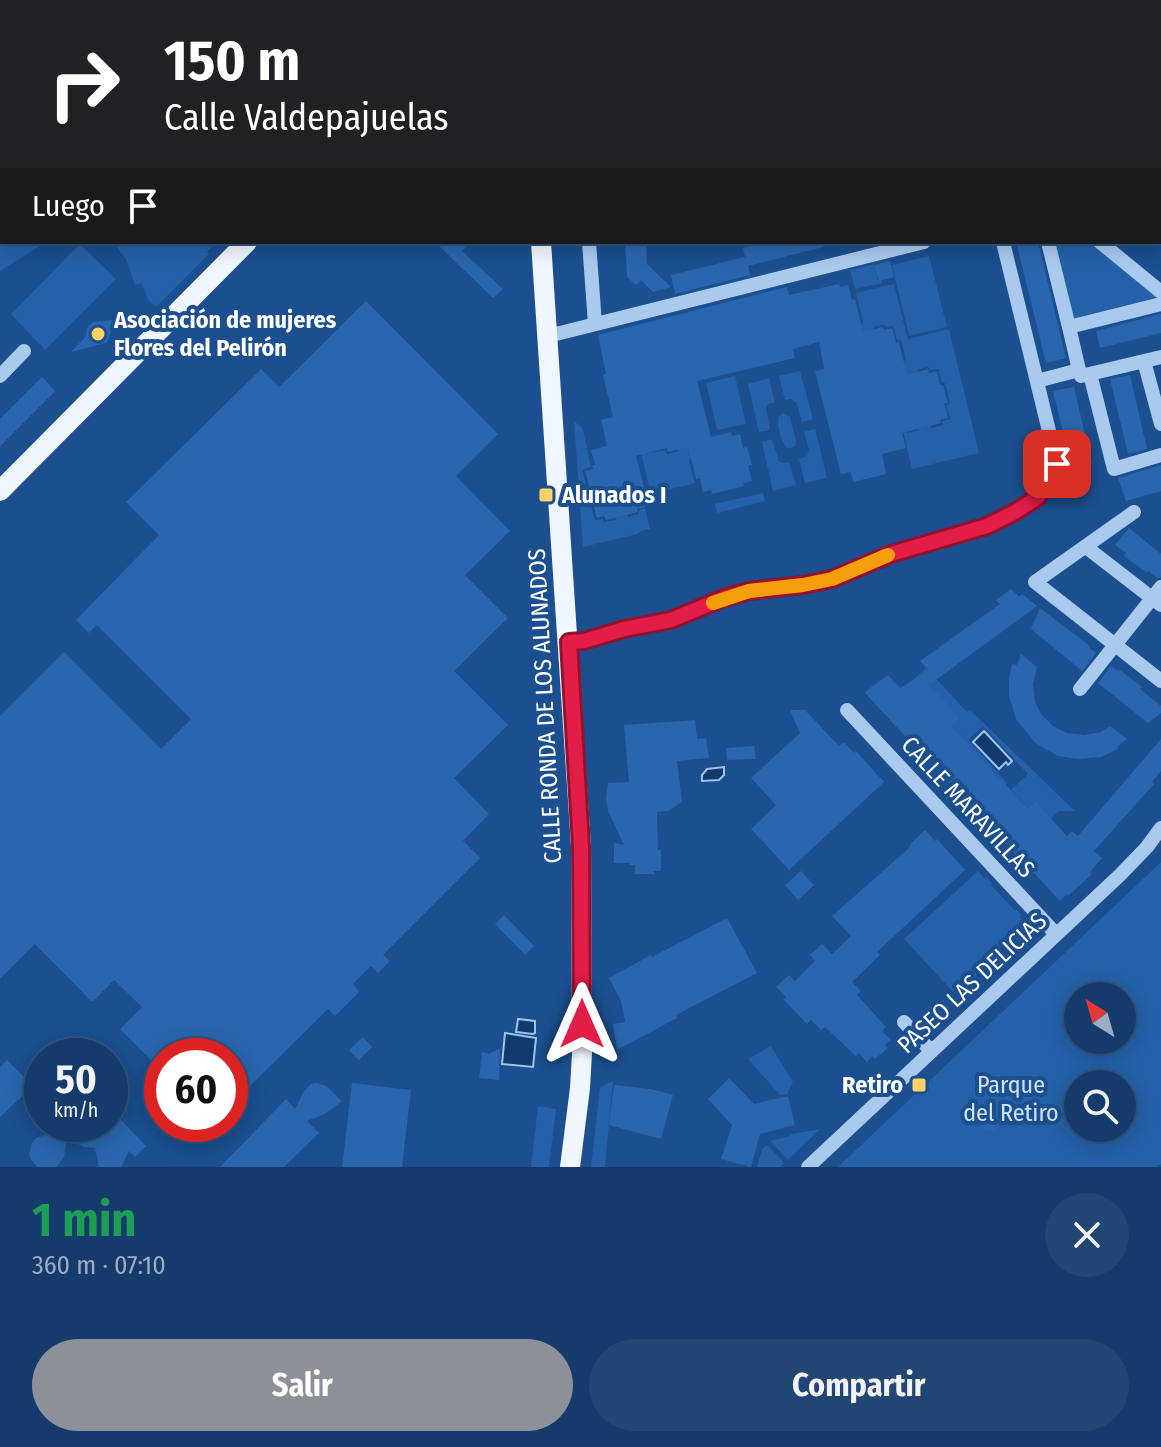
<!DOCTYPE html>
<html lang="es">
<head>
<meta charset="utf-8">
<style>
	:root { --surface:#143b6b; --page:#214673; --text:#f1f3f6; --muted:#9dadc1; --line:#33557e; --accent:#8c9099 }
	body { margin:0; font-family:"Fira Sans Condensed",sans-serif; background:var(--page); color:var(--text); height:100vh; display:flex; flex-direction:column; font-size:30px; white-space:nowrap }
	* { box-sizing:border-box; margin:0 }
	p { font-size:26px; color:var(--muted) }
	.icon { flex:none; width:44px; height:44px; fill:none; stroke:currentColor; stroke-width:2; stroke-linecap:round; stroke-linejoin:round }
	.map { position:relative; height:1167px; overflow:hidden }
	.panel { display:flex; flex-direction:column; background:var(--surface); flex:1 }
	.panel>* { flex:none }
	.hud { position:absolute; left:0px; top:0px; width:1162px; height:244px; box-shadow:0 4px 20px #0003,0 0 0 2px var(--line); background:#202124; color:#fff; overflow:hidden }
	.needle { width:52px; rotate:323deg }
	.fabs { position:absolute; left:1064px; top:982px; display:grid; gap:16px }
	.fabs a { display:grid; place-items:center; width:72px; height:72px; border-radius:50%; background:var(--surface); box-shadow:0 4px 20px #0003,0 0 0 2px var(--line); font-size:40px }
	.speed { position:absolute; left:24px; top:1038px; display:flex; gap:16px; font-size:40px; font-weight:700; text-align:center }
	.speed>* { display:grid; place-content:center; width:104px; height:104px; border-radius:50%; background:var(--surface); box-shadow:0 4px 20px #0003,0 0 0 2px var(--line); line-height:1 }
	.speed small { font-size:20px; font-weight:400 }
	.speed .limit { border:12px solid #d22; background:#fff; color:#111 }
	.pin { position:absolute; display:grid; place-items:center; width:68px; height:68px; color:#fff; margin:-34px; border-radius:16px; box-shadow:0 4px 12px #0006 }
	.me { position:absolute; width:88px; margin:-44px; rotate:0deg; stroke-linejoin:round; filter:drop-shadow(0 0 6px #0008) }
	.turn { display:flex; align-items:center; gap:28px; height:168px; padding:0 32px; font-size:36px }
	.turn .icon { width:104px; height:104px; stroke-width:2.5 }
	.turn b { display:block; font-size:56px; line-height:68px }
	.then { display:flex; align-items:center; height:76px; padding:0 32px; background:#0003; gap:16px; font-size:30px }
	.round { display:grid; place-items:center; flex:none; width:84px; height:84px; border-radius:42px; background:var(--page) }
	.head { display:flex; align-items:center; justify-content:space-between; height:136px; padding:0 32px }
	h1 { font-size:48px; font-weight:700; line-height:60px; color:#1e9e55 }
	.primary-button { display:flex; gap:16px; margin-top:auto; padding:16px 32px }
	.primary-button a { flex:1; height:92px; border-radius:48px; background:var(--accent); color:#fff; font-size:32px; font-weight:700; line-height:92px; text-align:center }
	.primary-button a+a { background:var(--page); color:var(--text) }
	.map>svg:first-child { display:block }
	.green { fill:#2461a8; fill-rule:evenodd }
	.water { fill:#123a6d; stroke:#9cc4f0; stroke-width:2 }
	.building { fill:#2a66ad }
	.lines { fill:none; stroke-linecap:round; stroke-linejoin:round }
	.minor { stroke:#a9c9ee; stroke-width:14 }
	.major { stroke:#f0f6ff; stroke-width:20 }
	.route-casing { stroke:#92132f; stroke-width:20 }
	.route { stroke:#e11d48; stroke-width:14 }
	.slow { stroke:#f59e0b; stroke-width:14 }
	.poi-dot { fill:#ffd166; stroke:#1b4f8f; stroke-width:3 }
	.labels { text-anchor:middle; dominant-baseline:central; stroke-width:8; stroke-linejoin:round; paint-order:stroke }
	.poi-label { font-size:24px; font-weight:bold; fill:#fff; stroke:#1b4f8f; text-anchor:start }
	.street-label { font-size:24px; fill:#fff; stroke:#1b4f8f }
	.park-label { font-size:24px; fill:#cfe3fa; stroke:#1b4f8f }
</style>
</head>
<body>
<div class="map">
<svg width="1161" height="1167" viewBox="0 0 1161 1167">
	<rect width="100%" height="100%" fill="#1b4f8f"/>
	<path class="green" d="M 5,242 L 46,242 L 0,271 L 0,245 Z
		M 113,242 L 221,242 L 218,245 L 215,244 L 207,252 L 209,254 L 156,307 L 148,300 L 142,283 L 135,285 L 126,259 Z
		M 1056,242 L 1091,242 L 1157,298 L 1074,319 L 1055,246 Z
		M 80,244 L 116,279 L 45,350 L 11,314 Z
		M 929,256 L 947,327 L 909,336 L 892,265 Z
		M 874,264 L 878,280 L 881,280 L 882,283 L 855,289 L 850,270 Z
		M 894,284 L 908,339 L 949,329 L 979,453 L 912,469 L 903,431 L 906,430 L 907,433 L 919,430 L 917,422 L 929,419 L 931,428 L 943,425 L 942,421 L 950,419 L 946,405 L 950,404 L 945,383 L 942,383 L 938,369 L 930,370 L 928,367 L 917,370 L 919,378 L 907,381 L 902,362 L 906,360 L 901,340 L 897,340 L 893,326 L 886,327 L 884,325 L 874,327 L 875,335 L 863,338 L 860,325 L 863,323 L 856,293 Z
		M 800,371 L 813,419 L 802,422 L 796,402 L 791,399 L 785,400 L 779,376 Z
		M 735,376 L 746,424 L 717,430 L 706,383 Z
		M 769,378 L 775,402 L 768,404 L 766,408 L 770,430 L 759,432 L 748,384 Z
		M 783,413 L 790,417 L 796,441 L 795,446 L 791,448 L 787,448 C 781,441 776,424 779,416 Z
		M 574,421 L 580,426 L 583,430 L 591,467 L 582,470 L 586,484 L 583,485 L 588,506 L 591,506 L 595,520 L 603,519 L 604,522 L 616,520 L 614,511 L 626,508 L 628,517 L 639,514 L 639,510 L 645,508 L 650,529 L 641,531 L 638,534 L 583,547 Z
		M 815,429 L 827,478 L 805,483 L 799,459 L 807,456 L 809,450 L 804,432 Z
		M 772,439 L 779,461 L 783,463 L 789,462 L 796,485 L 773,491 L 762,442 Z
		M 688,440 L 693,458 L 689,460 L 695,483 L 651,494 L 641,454 L 665,450 L 667,454 L 678,451 L 676,443 Z
		M 763,493 L 765,501 L 717,513 L 715,504 Z
		M 926,668 L 967,712 L 970,710 L 1075,811 L 1059,811 L 1051,819 L 1028,809 L 1011,790 L 1028,774 L 983,726 L 968,740 L 1007,783 L 1005,784 L 952,726 L 960,718 L 911,682 Z
		M 1161,862 L 1161,1164 L 1156,1167 L 838,1167 ZM 1078,996 L 1122,996 L 1122,1040 L 1078,1040 ZM 1078,1084 L 1122,1084 L 1122,1128 L 1078,1128 Z
		M 978,871 L 984,878 L 987,877 L 992,883 L 991,885 L 1015,911 L 1017,910 L 1022,915 L 1020,917 L 1030,928 L 955,994 L 904,939 Z
		M 771,1046 L 793,1082 L 787,1094 L 780,1095 L 748,1059 Z
		M 613,1081 L 605,1167 L 591,1167 L 600,1087 Z
		M 538,1106 L 556,1109 L 549,1167 L 531,1167 Z
		M 820,1129 L 788,1160 L 770,1141 L 790,1136 L 791,1134 Z
		M 767,1145 L 784,1163 L 780,1167 L 757,1167 L 762,1149 Z"/>
	<path class="water" d="M 984,731 L 1012,761 L 1008,765 L 1006,762 L 999,769 L 973,742 Z
		M 724,767 L 724,775 L 719,780 L 702,781 L 702,775 L 707,769 Z
		M 518,1019 L 535,1021 L 535,1033 L 533,1034 L 516,1032 Z
		M 505,1033 L 536,1038 L 533,1067 L 502,1064 Z"/>
	<path class="building" d="M 435,242 L 472,242 L 462,251 L 503,289 L 493,298 Z
		M 625,242 L 646,242 L 647,264 L 671,287 L 653,292 L 641,280 L 636,285 L 627,277 Z
		M 766,242 L 823,242 L 823,247 L 748,266 L 750,275 L 675,294 L 671,275 L 745,257 L 743,248 Z
		M 1016,242 L 1038,242 L 1066,358 L 1046,363 Z
		M 890,261 L 894,277 L 879,281 L 874,265 Z
		M 839,284 L 840,287 L 848,285 L 852,300 L 855,299 L 863,332 L 883,327 L 884,330 L 892,328 L 896,343 L 899,342 L 907,375 L 928,369 L 929,373 L 937,371 L 940,385 L 943,385 L 948,403 L 944,403 L 948,418 L 940,420 L 941,423 L 902,433 L 906,448 L 882,454 L 886,474 L 853,482 L 851,472 L 841,474 L 815,371 L 824,369 L 819,342 L 793,349 L 795,358 L 697,381 L 711,437 L 731,432 L 732,436 L 740,434 L 743,448 L 747,447 L 752,465 L 748,466 L 752,481 L 743,483 L 744,486 L 712,494 L 711,490 L 703,492 L 700,478 L 696,479 L 688,447 L 668,452 L 667,448 L 636,456 L 645,491 L 641,492 L 645,507 L 637,509 L 638,512 L 606,520 L 604,516 L 597,518 L 593,503 L 589,504 L 585,487 L 589,486 L 585,471 L 593,469 L 592,465 L 595,465 L 591,450 L 607,446 L 601,420 L 613,417 L 603,375 L 606,374 L 598,335 L 787,287 L 789,295 Z
		M 366,301 L 498,434 L 456,476 L 510,531 L 465,575 L 508,618 L 454,671 L 508,725 L 454,778 L 489,814 L 463,841 L 480,858 L 383,955 L 390,961 L 378,973 L 371,966 L 353,984 L 359,992 L 335,1016 L 328,1009 L 248,1088 L 230,1070 L 230,1056 L 216,1056 L 205,1045 L 193,1056 L 162,1056 L 162,1071 L 120,1029 L 142,1007 L 114,980 L 92,1002 L 35,944 L 0,979 L 0,716 L 64,652 L 161,749 L 191,719 L 97,625 L 89,633 L 76,620 L 159,535 L 126,502 L 261,369 L 279,387 Z
		M 1161,314 L 1161,333 L 1100,348 L 1096,331 Z
		M 122,319 L 111,330 L 110,336 L 106,343 L 71,352 L 86,336 L 87,328 L 93,322 Z
		M 1130,375 L 1147,449 L 1128,454 L 1110,379 Z
		M 42,377 L 55,391 L 0,446 L 0,419 Z
		M 1074,387 L 1092,465 L 1072,470 L 1053,391 Z
		M 1161,465 L 1161,491 L 1126,501 L 1118,478 Z
		M 1129,528 L 1161,554 L 1161,577 L 1157,578 L 1148,571 L 1147,573 L 1124,556 L 1126,553 L 1115,545 Z
		M 1011,589 L 1020,597 L 1022,594 L 1037,606 L 929,685 L 960,718 L 952,726 L 1028,809 L 1036,802 L 1067,836 L 1072,831 L 1078,836 L 1161,739 L 1161,771 L 1152,782 L 1154,784 L 1094,851 L 1102,858 L 1090,872 L 1092,874 L 1068,896 L 1067,894 L 1060,901 L 1034,873 L 1033,874 L 865,693 L 866,691 L 888,675 L 900,688 L 929,671 L 920,661 L 1000,604 L 996,600 Z
		M 1040,608 L 1090,646 L 1089,648 L 1096,653 L 1082,671 L 1031,629 Z
		M 1021,654 L 1037,667 L 1033,684 L 1035,702 L 1041,714 L 1053,726 L 1067,733 L 1084,735 L 1101,732 L 1110,726 L 1127,739 L 1117,747 L 1118,749 L 1101,757 L 1078,759 L 1058,756 L 1035,743 L 1016,719 L 1009,696 L 1009,678 L 1012,664 L 1017,665 Z
		M 1111,666 L 1118,671 L 1120,670 L 1142,687 L 1140,689 L 1161,706 L 1161,713 L 1148,723 L 1098,683 Z
		M 790,710 L 805,710 L 839,746 L 844,742 L 854,753 L 856,751 L 884,782 L 789,870 L 751,829 L 776,805 L 751,778 L 800,733 Z
		M 695,720 L 697,739 L 706,738 L 709,758 L 677,761 L 682,802 L 668,811 L 657,812 L 658,850 L 661,850 L 661,871 L 654,871 L 654,874 L 635,874 L 635,865 L 630,865 L 630,863 L 614,863 L 614,843 L 624,845 L 608,811 L 606,798 L 608,783 L 629,782 L 624,725 Z
		M 754,746 L 756,759 L 727,760 L 726,748 Z
		M 925,830 L 935,841 L 937,839 L 965,870 L 877,952 L 880,955 L 852,982 L 861,991 L 857,995 L 886,1027 L 882,1031 L 891,1040 L 885,1045 L 888,1048 L 875,1059 L 873,1056 L 867,1062 L 859,1053 L 856,1056 L 825,1027 L 821,1030 L 811,1020 L 807,1024 L 783,999 L 786,997 L 776,987 L 789,975 L 795,981 L 815,961 L 810,955 L 822,944 L 832,954 L 851,936 L 832,916 L 909,848 L 912,842 Z
		M 801,871 L 814,885 L 798,900 L 785,885 Z
		M 504,915 L 534,946 L 525,955 L 495,924 Z
		M 727,918 L 757,973 L 676,1015 L 677,1018 L 617,1050 L 613,1024 L 625,1022 L 621,1001 L 609,978 L 651,955 L 652,957 Z
		M 363,1037 L 372,1047 L 359,1060 L 349,1050 Z
		M 500,1048 L 499,1080 L 479,1078 L 482,1052 L 489,1054 Z
		M 7,1060 L 33,1086 L 0,1117 L 0,1067 Z
		M 729,1078 L 754,1104 L 788,1096 L 795,1125 L 760,1134 L 751,1167 L 721,1159 L 732,1125 L 708,1099 Z
		M 317,1083 L 326,1086 L 342,1101 L 325,1114 L 307,1121 L 319,1133 L 284,1167 L 220,1167 L 286,1099 L 295,1109 L 304,1091 L 311,1084 Z
		M 352,1083 L 411,1090 L 402,1167 L 342,1167 Z
		M 614,1085 L 651,1089 L 673,1095 L 661,1139 L 609,1125 Z
		M 991,1115 L 996,1122 L 994,1130 L 985,1132 L 980,1125 L 982,1117 Z
		M 117,1116 L 146,1146 L 135,1157 L 129,1151 L 121,1167 L 99,1167 L 95,1148 L 84,1147 L 70,1140 L 79,1124 L 96,1124 L 104,1129 Z
		M 46,1135 L 52,1135 L 66,1142 L 64,1157 L 56,1167 L 38,1167 L 31,1160 L 29,1154 L 32,1143 L 36,1138 Z"/>
	<g class="lines">
		<path class="minor" d="M 45,0 L 45,2
			M 876,0 L 879,2
			M 719,2 L 721,0
			M 796,2 L 798,0
			M 951,2 L 953,0
			M 1034,2 L 1036,0
			M 1094,2 L 1095,0
			M 1160,9 L 1161,8
			M 1160,96 L 1161,94
			M 0,124 L 2,134
			M 1160,179 L 1161,179
			M 0,233 L 2,231
			M 1160,234 L 1161,233
			M 589,242 L 595,324
			M 1048,242 L 1069,327 L 1161,304
			M 1100,242 L 1161,292
			M 1069,327 L 1079,370
			M 548,336 L 924,242
			M 1144,361 L 1161,424
			M 1090,374 L 1114,469 L 1161,455
			M 0,376 L 24,351
			M 1037,381 L 1079,370 L 1081,376 L 1161,357
			M 1134,512 L 1035,582 L 1161,681
			M 1086,547 L 1161,605
			M 569,642 L 584,641 L 624,629 L 671,620 L 724,598 L 749,591 L 803,585 L 832,579 L 891,554 L 987,526 L 1015,512 L 1038,497 L 1057,464 L 1003,242
			M 1080,689 L 1161,587
			M 847,710 L 1056,934
			M 904,1022 L 931,1051
			M 808,1167 L 1120,875 L 1147,847 L 1161,828"/>
		<path class="major" d="M 517,0 L 518,2
			M 460,2 L 461,0
			M 493,2 L 494,0
			M 537,2 L 538,0
			M 541,242 L 581,846 L 582,1053 L 580,1088 L 570,1167
			M 0,491 L 247,242"/>
	</g>
	<g class="lines">
		<defs>
			<path id="route" d="M 582,1024 L 581,846 L 569,642 L 584,641 L 624,629 L 671,620 L 724,598 L 749,591 L 803,585 L 832,579 L 891,554 L 987,526 L 1015,512 L 1038,497 L 1057,464"/>
		</defs>
		<use href="#route" class="route-casing"/>
		<use href="#route" class="route"/>
		<path class="slow" d="M 713,603 L 749,591 L 803,585 L 832,579 L 888,555"/>
	</g>
	<g class="poi-dot">
		<circle cx="98" cy="334" r="8"/>
		<rect x="538" y="487" width="16" height="16" rx="4"/>
		<rect x="911" y="1077" width="16" height="16" rx="4"/>
	</g>
	<g class="labels">
		<g class="poi-label">
			<text x="114" y="320">Asociación de mujeres<tspan x="114" dy="28">Flores del Pelirón</tspan></text>
			<text x="562" y="495">Alunados I</text>
			<text x="903" y="1085" text-anchor="end">Retiro</text>
		</g>
		<g class="street-label">
			<text transform="translate(545 706) rotate(-93)">CALLE RONDA DE LOS ALUNADOS</text>
			<text transform="translate(968 807) rotate(47)">CALLE MARAVILLAS</text>
			<text transform="translate(972 983) rotate(-43)">PASEO LAS DELICIAS</text>
		</g>
		<g class="park-label">
			<text x="1011" y="1085">Parque<tspan x="1011" dy="28">del Retiro</tspan></text>
		</g>
	</g>
</svg>
<div class="fabs">
<a><svg class="needle" viewBox="-14 -14 28 28"><path d="M0-13l5 13h-10z" fill="#e53935"/><path d="M0 13l5-13h-10z" fill="#9dadc1"/></svg></a>
<a><svg class="icon" aria-label="search" viewBox="0 0 24 24"><circle cx="10" cy="10" r="6"/><path d="M15 15l6 6"/></svg></a>
</div>
<div class="speed"><div>50<small>km/h</small></div><div class="limit">60</div></div>
<div class="pin" style="left:1057px;top:464px;background:#d93025"><svg class="icon" aria-label="arrive" viewBox="0 0 24 24"><path d="M6 21V4h12l-3 4 3 4H6"/></svg></div>
<svg class="me" style="left:582px;top:1024px" viewBox="-20 -20 40 40"><path d="M0-17L14 15 0 8-14 15z" fill="#e11d48" stroke="#fff" stroke-width="4"/></svg>
<div class="hud">
<div class="turn"><svg class="icon" aria-label="right" viewBox="0 0 24 24"><path d="M7 20v-9h11M14 6l5 5-5 5"/></svg><div><b>150 m</b>Calle Valdepajuelas</div></div>
<div class="then">Luego<svg class="icon" aria-label="arrive" viewBox="0 0 24 24"><path d="M6 21V4h12l-3 4 3 4H6"/></svg></div>
</div>
</div>
<section class="panel">
<div class="head"><div><h1>1 min</h1><p>360 m · 07:10</p></div><a class="round"><svg class="icon" aria-label="close" viewBox="0 0 24 24"><path d="M6 6l12 12M18 6L6 18"/></svg></a></div>
<div class="primary-button"><a>Salir</a><a>Compartir</a></div>
</section>
</body>
</html>
